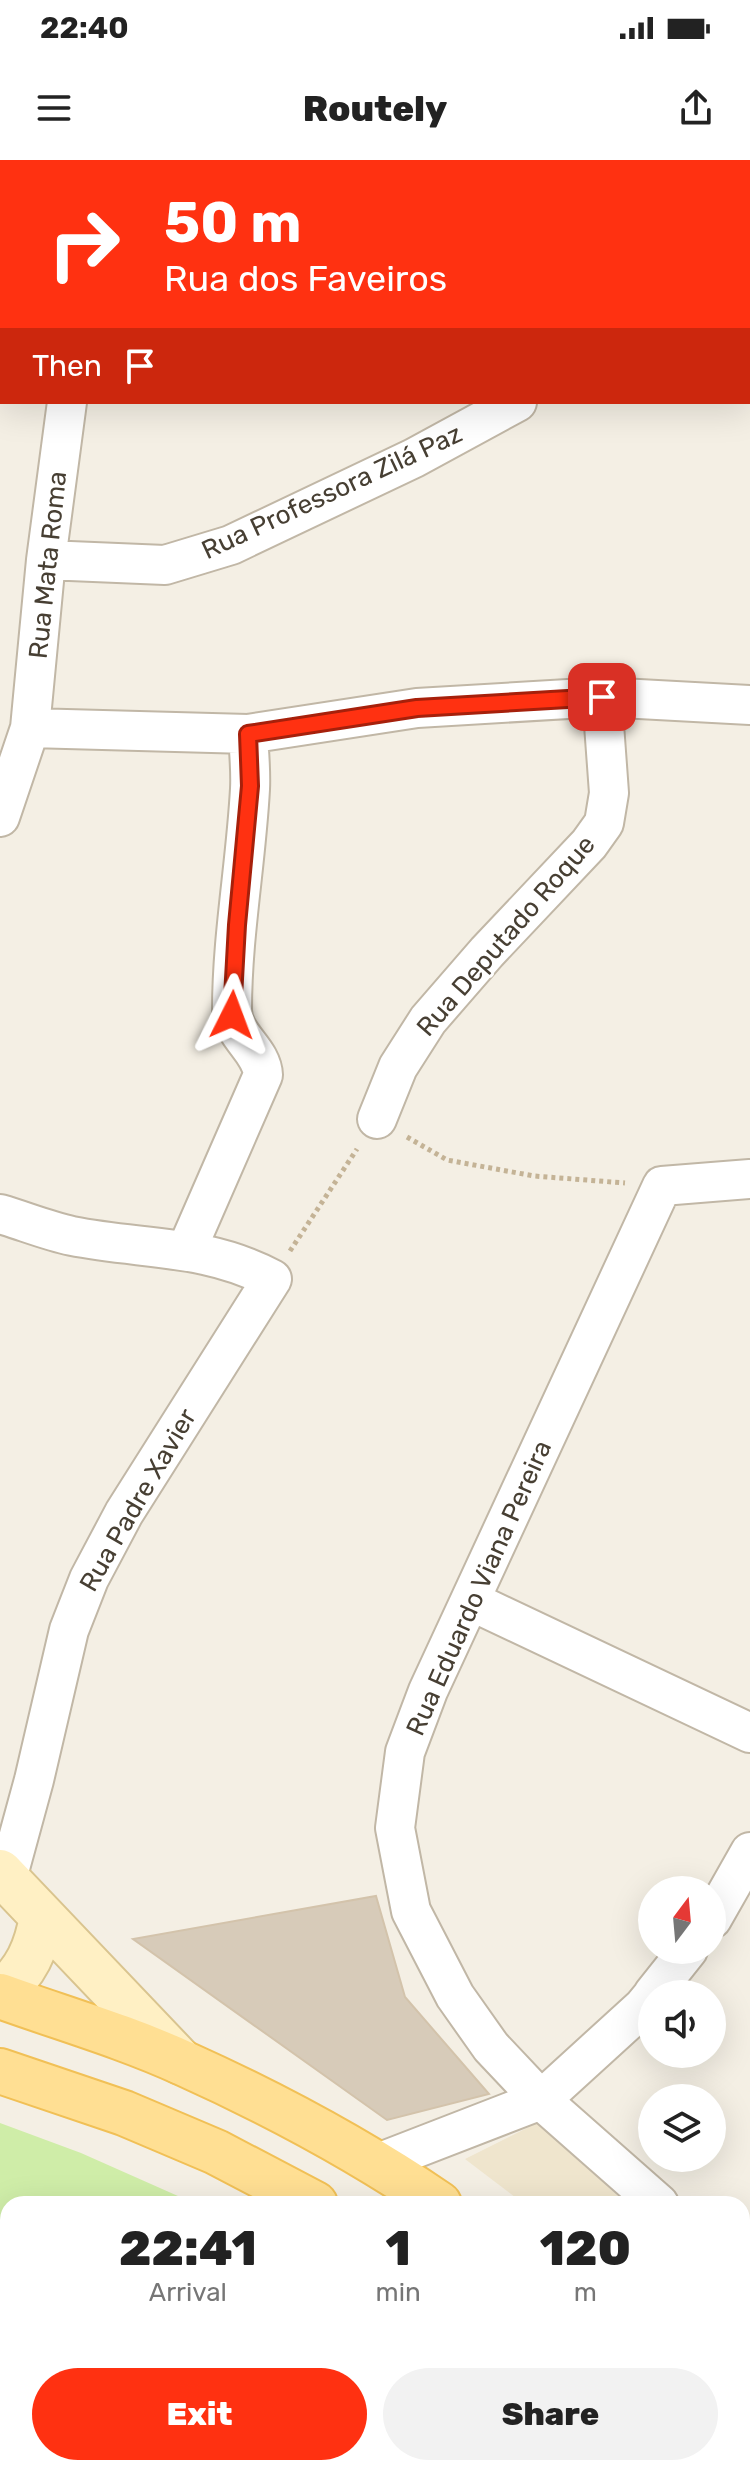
<!DOCTYPE html>
<html lang="en">
<head>
<meta charset="utf-8">
<style>
	:root { --surface:#fff; --page:#f2f2f2; --text:#222; --muted:#767676; --accent:#ff3111 }
	body { margin:0; font-family:Rubik,sans-serif; background:var(--page); color:var(--text); height:100vh; display:flex; flex-direction:column; font-size:30px; white-space:nowrap }
	* { box-sizing:border-box; margin:0 }
	p { font-size:26px; color:var(--muted) }
	.icon { flex:none; width:44px; height:44px; fill:none; stroke:currentColor; stroke-width:2; stroke-linecap:round; stroke-linejoin:round }
	.map { position:relative; flex:1; overflow:hidden }
	.panel { position:absolute; left:0px; top:2036px; width:750px; height:280px; display:flex; flex-direction:column; background:var(--surface); border-radius:24px 24px 0 0; box-shadow:0 8px 32px #0002 }
	.panel>* { flex:none }
	.hud { position:absolute; left:0px; top:0px; width:750px; height:244px; box-shadow:0 8px 32px #0002; background:#ff3111; color:#fff; overflow:hidden }
	.needle { width:52px; rotate:16deg }
	.tools { position:absolute; left:638px; top:1716px; display:grid; gap:16px }
	.tools a { display:grid; place-items:center; width:88px; height:88px; border-radius:50%; background:var(--surface); box-shadow:0 8px 32px #0002; font-size:40px }
	.pin { position:absolute; display:grid; place-items:center; width:68px; height:68px; color:#fff; margin:-34px; border-radius:16px; box-shadow:0 4px 12px #0006 }
	.me { position:absolute; width:88px; margin:-44px; rotate:3deg; stroke-linejoin:round; filter:drop-shadow(0 0 6px #0008) }
	.turn { display:flex; align-items:center; gap:28px; height:168px; padding:0 32px; font-size:36px }
	.turn .icon { width:104px; height:104px; stroke-width:2.5 }
	.turn b { display:block; font-size:56px; line-height:68px }
	.then { display:flex; align-items:center; height:76px; padding:0 32px; background:#0003; gap:16px; font-size:30px }
	.eta { display:flex; justify-content:space-evenly; align-items:center; height:136px; text-align:center }
	.eta b { font-size:48px; font-weight:800; line-height:56px }
	.primary-button { display:flex; gap:16px; margin-top:auto; padding:16px 32px }
	.primary-button a { flex:1; height:92px; border-radius:48px; background:var(--accent); color:#fff; font-size:32px; font-weight:800; line-height:92px; text-align:center }
	.primary-button a+a { background:var(--page); color:var(--text) }
	.status { display:flex; justify-content:space-between; align-items:center; height:56px; padding:0 40px; background:var(--surface); direction:ltr }
	.status svg { height:22px; fill:currentColor }
	header { display:flex; justify-content:space-between; align-items:center; height:104px; padding:0 32px; background:var(--surface); font-size:36px; font-weight:800 }
	.map>svg:first-child { display:block }
	.education { fill:#efe5cd }
	.green { fill:#cfeda8 }
	.water { fill:#9ad3f8 }
	.building { fill:#d7cbb9; stroke:#d3c3ab; stroke-width:2 }
	.lines { fill:none; stroke-linecap:round; stroke-linejoin:round }
	.street-casing { stroke:#c1b7a6; stroke-width:42 }
	.secondary-casing { stroke:#d9c48f; stroke-width:48 }
	.primary-casing { stroke:#f1c056; stroke-width:48 }
	.path { stroke:#c4b396; stroke-width:5; stroke-dasharray:4 4; stroke-linecap:butt }
	.street { stroke:#fff; stroke-width:38 }
	.secondary { stroke:#fff0c4; stroke-width:44 }
	.primary { stroke:#ffdf93; stroke-width:44 }
	.route-casing { stroke:#a6200b; stroke-width:20 }
	.route { stroke:#ff3111; stroke-width:14 }
	.labels { text-anchor:middle; dominant-baseline:central; stroke-width:6; stroke-linejoin:round; paint-order:stroke }
	.street-label { font-size:26px; fill:#473f33; stroke:#fff }
</style>
</head>
<body>
<div class="status"><b>22:40</b><svg viewBox="0 0 49 12"><path d="M0 12V9h3v3zM5 12V6h3v6zM10 12V3h3v9zM15 12V0h3v12zM26 1h20v11H26zM47 4h2v5h-2z"/></svg></div>
<header><svg class="icon" aria-label="menu" viewBox="0 0 24 24"><path d="M4 6h16M4 12h16M4 18h16"/></svg>Routely<svg class="icon" aria-label="share" viewBox="0 0 24 24"><path d="M12 15V3M7 8l5-5 5 5M5 13v7h14v-7"/></svg></header>
<div class="map">
<svg width="750" height="2316" viewBox="0 0 750 2316">
	<rect width="100%" height="100%" fill="#f4efe4"/>
	<path class="education" d="M 537,1963 L 627,2044 L 524,2044 L 465,1999 Z"/>
	<path class="green" d="M 0,1963 L 81,1993 L 196,2044 L 8,2044 L 8,2160 L 0,2159 Z
		M 410,2308 L 614,2308 L 625,2316 L 424,2316 Z"/>
	<path class="water" d="M 0,2159 L 8,2160 L 8,2308 L 410,2308 L 424,2316 L 0,2316 Z"/>
	<path class="building" d="M 376,1736 L 405,1837 L 489,1934 L 387,1960 L 133,1779 Z"/>
	<g class="lines">
		<defs>
			<path id="street" d="M 97,2 L 97,0
				M 268,2 L 269,0
				M 748,61 L 750,59
				M 748,215 L 750,215
				M 46,400 L 165,405 L 231,385 L 414,298 L 517,242
				M 30,568 L 248,574 L 417,548 L 602,537 L 750,545
				M 0,657 L 30,568 L 46,400 L 67,242
				M 377,959 L 398,907 L 428,860 L 487,792 L 589,684 L 604,663 L 609,633 L 602,537
				M 0,1054 C 24,1061 48,1071 72,1076 C 143,1090 206,1084 272,1119 L 124,1353 L 89,1419 L 69,1470 L 34,1620 L 7,1719
				M 187,1089 L 263,915 C 262,890 232,876 232,850 C 232,776 246,703 250,629 C 251,611 249,592 248,574
				M 471,1441 L 750,1573
				M 712,1759 L 750,1692
				M 653,1834 L 688,1790
				M 378,2003 L 541,1940 L 643,1847 L 652,1836
				M 659,2044 L 541,1940 L 491,1887 L 455,1836 L 411,1751 L 395,1668 L 405,1592 L 428,1531 L 662,1026 L 750,1019
				M 742,2117 L 750,2124"/>
			<path id="secondary" d="M 0,1712 L 181,1902
				M 0,1833 C 26,1813 37,1788 42,1756"/>
			<path id="primary" d="M 0,1836 C 61,1858 124,1876 183,1903 C 272,1943 358,1989 439,2044
				M 0,1911 L 124,1953 L 216,1992 L 315,2044
				M 742,2272 L 750,2279
				M 690,2308 L 700,2316"/>
		</defs>
		<use href="#street" class="street-casing"/>
		<use href="#secondary" class="secondary-casing"/>
		<use href="#primary" class="primary-casing"/>
		<path class="path" d="M 407,977 L 447,1000 L 534,1016 L 625,1023
			M 290,1091 L 357,989"/>
		<use href="#street" class="street"/>
		<use href="#secondary" class="secondary"/>
		<use href="#primary" class="primary"/>
	</g>
	<g class="lines">
		<defs>
			<path id="route" d="M 232,855 L 237,765 L 250,626 L 248,574 L 417,548 L 602,537"/>
		</defs>
		<use href="#route" class="route-casing"/>
		<use href="#route" class="route"/>
	</g>
	<g class="labels">
		<g class="street-label">
			<text transform="translate(332 332) rotate(-25)">Rua Professora Zilá Paz</text>
			<text transform="translate(48 405) rotate(-84)">Rua Mata Roma</text>
			<text transform="translate(506 776) rotate(-49)">Rua Deputado Roque</text>
			<text transform="translate(138 1340) rotate(-60)">Rua Padre Xavier</text>
			<text transform="translate(479 1428) rotate(-66)">Rua Eduardo Viana Pereira</text>
		</g>
	</g>
</svg>
<div class="tools">
<a><svg class="needle" viewBox="-14 -14 28 28"><path d="M0-13l5 13h-10z" fill="#e53935"/><path d="M0 13l5-13h-10z" fill="#767676"/></svg></a>
<a><svg class="icon" aria-label="sound" viewBox="0 0 24 24"><path d="M4 9h4l5-4v14l-5-4H4zM17 9q2 3 0 6"/></svg></a>
<a><svg class="icon" aria-label="layers" viewBox="0 0 24 24"><path d="M12 4l9 5-9 5-9-5zM3 14l9 5 9-5"/></svg></a>
</div>
<div class="pin" style="left:602px;top:537px;background:#d93025"><svg class="icon" aria-label="arrive" viewBox="0 0 24 24"><path d="M6 21V4h12l-3 4 3 4H6"/></svg></div>
<svg class="me" style="left:232px;top:855px" viewBox="-20 -20 40 40"><path d="M0-17L14 15 0 8-14 15z" fill="#ff3111" stroke="#fff" stroke-width="4"/></svg>
<div class="hud">
<div class="turn"><svg class="icon" aria-label="right" viewBox="0 0 24 24"><path d="M7 20v-9h11M14 6l5 5-5 5"/></svg><div><b>50 m</b>Rua dos Faveiros</div></div>
<div class="then">Then<svg class="icon" aria-label="arrive" viewBox="0 0 24 24"><path d="M6 21V4h12l-3 4 3 4H6"/></svg></div>
</div>
<section class="panel">
<div class="eta">
<div><b>22:41</b><p>Arrival</p></div>
<div><b>1</b><p>min</p></div>
<div><b>120</b><p>m</p></div>
</div>
<div class="primary-button"><a>Exit</a><a>Share</a></div>
</section>
</div>
</body>
</html>
